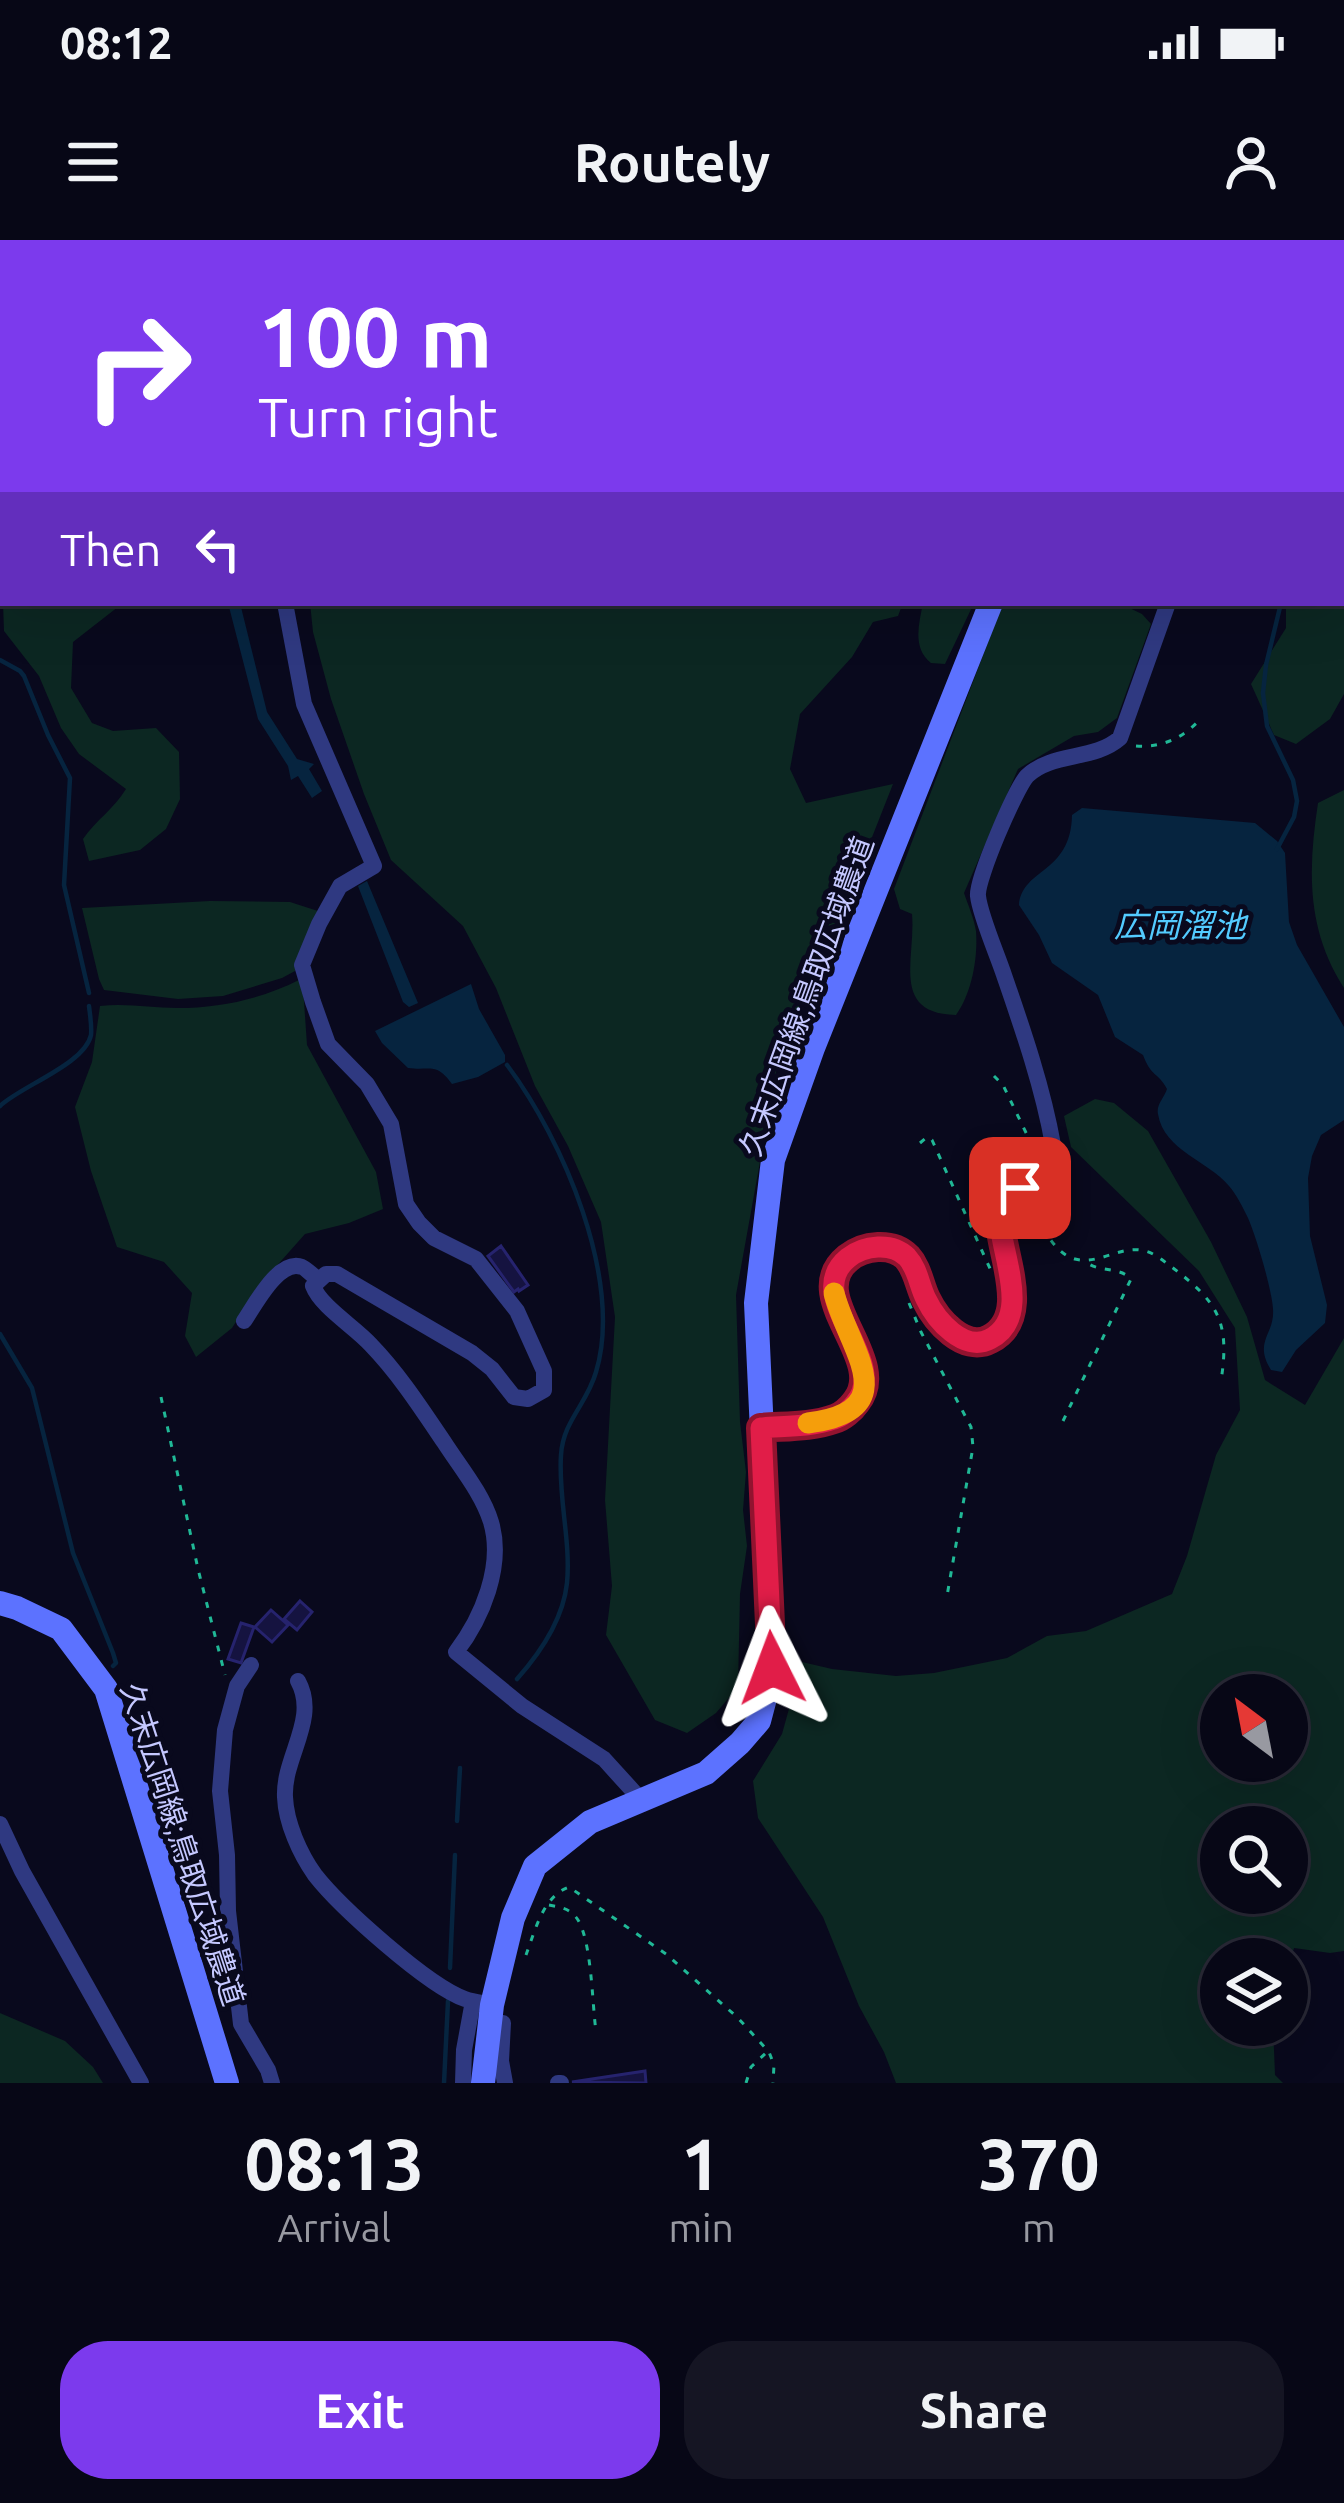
<!DOCTYPE html>
<html lang="en">
<head>
<meta charset="utf-8">
<style>
	:root { --surface:#070716; --page:#151523; --text:#f1f3f6; --muted:#9899a1; --line:#282835; --accent:#7c3aed }
	body { margin:0; font-family:Ubuntu,"Noto Sans JP",sans-serif; background:var(--page); color:var(--text); height:100vh; display:flex; flex-direction:column; font-size:45px; white-space:nowrap }
	* { box-sizing:border-box; margin:0 }
	p { font-size:39px; color:var(--muted) }
	.icon { flex:none; width:66px; height:66px; fill:none; stroke:currentColor; stroke-width:2; stroke-linecap:round; stroke-linejoin:round }
	.map { position:relative; height:1843px; overflow:hidden }
	.sheet { display:flex; flex-direction:column; background:var(--surface); flex:1 }
	.sheet>* { flex:none }
	.top-card { position:absolute; left:0px; top:0px; width:1344px; height:366px; box-shadow:0 12px 48px #0002,0 0 0 3px var(--line); background:#7c3aed; color:#fff; overflow:hidden }
	.needle { width:78px; rotate:328deg }
	.fabs { position:absolute; left:1200px; top:1434px; display:grid; gap:24px }
	.fabs a { display:grid; place-items:center; width:108px; height:108px; border-radius:50%; background:var(--surface); box-shadow:0 12px 48px #0002,0 0 0 3px var(--line); font-size:60px }
	.pin { position:absolute; display:grid; place-items:center; width:102px; height:102px; color:#fff; margin:-51px; border-radius:24px; box-shadow:0 6px 18px #0006 }
	.me { position:absolute; width:132px; margin:-66px; rotate:357deg; stroke-linejoin:round; filter:drop-shadow(0 0 9px #0008) }
	.turn { display:flex; align-items:center; gap:42px; height:252px; padding:0 60px; font-size:54px }
	.turn .icon { width:156px; height:156px; stroke-width:2.5 }
	.turn b { display:block; font-size:84px; line-height:102px }
	.then { display:flex; align-items:center; height:114px; padding:0 60px; background:#0003; gap:24px; font-size:45px }
	.eta { display:flex; justify-content:space-evenly; align-items:center; height:204px; text-align:center }
	.eta b { font-size:72px; font-weight:600; line-height:84px }
	.action { display:flex; gap:24px; margin-top:auto; padding:24px 60px }
	.action a { flex:1; height:138px; border-radius:48px; background:var(--accent); color:#fff; font-size:48px; font-weight:600; line-height:138px; text-align:center }
	.action a+a { background:var(--page); color:var(--text) }
	.status { display:flex; justify-content:space-between; align-items:center; height:84px; padding:0 60px; background:var(--surface); direction:ltr }
	.status svg { height:33px; fill:currentColor }
	header { display:flex; justify-content:space-between; align-items:center; height:156px; padding:0 60px; background:var(--surface); font-size:54px; font-weight:600 }
	.map>svg:first-child { display:block }
	.green { fill:#0c2722; fill-rule:evenodd }
	.water { fill:#06243f }
	.lines { fill:none; stroke-linecap:round; stroke-linejoin:round }
	.stream { stroke:#06243f; stroke-width:4.5 }
	.building { fill:#151340; stroke:#26236e; stroke-width:3 }
	.path { stroke:#20b896; stroke-width:3; stroke-dasharray:6 9; stroke-linecap:butt }
	.street { stroke:#2f3981; stroke-width:16 }
	.secondary { stroke:#5c72ff; stroke-width:24 }
	.route-casing { stroke:#92132f; stroke-width:30 }
	.route { stroke:#e11d48; stroke-width:21 }
	.slow { stroke:#f59e0b; stroke-width:21 }
	.labels { text-anchor:middle; dominant-baseline:central; stroke-width:10; stroke-linejoin:round; paint-order:stroke }
	.street-label { font-size:30px; fill:#c5c8ff; stroke:#09091d }
	.water-label { font-size:33px; font-style:italic; fill:#53cbff; stroke:#09091d }
</style>
</head>
<body>
<div class="status"><b>08:12</b><svg viewBox="0 0 49 12"><path d="M0 12V9h3v3zM5 12V6h3v6zM10 12V3h3v9zM15 12V0h3v12zM26 1h20v11H26zM47 4h2v5h-2z"/></svg></div>
<header><svg class="icon" aria-label="menu" viewBox="0 0 24 24"><path d="M4 6h16M4 12h16M4 18h16"/></svg>Routely<svg class="icon" aria-label="person" viewBox="0 0 24 24"><circle cx="12" cy="8" r="4"/><path d="M4 21q1-7 8-7t8 7"/></svg></header>
<div class="map">
<svg width="1344" height="1843" viewBox="0 0 1344 1843">
	<rect width="100%" height="100%" fill="#09091d"/>
	<path class="green" d="M 1344,5 L 1344,454 L 1330,479 L 1296,504 L 1274,495 L 1251,444 L 1286,388 L 1286,363 L 1341,363 L 1341,7 Z
		M 3,363 L 123,363 L 73,402 L 71,448 L 92,483 L 113,491 L 156,488 L 179,512 L 180,559 L 166,589 L 140,610 L 89,621 L 83,599 C 96,580 114,569 126,549 L 79,514 L 61,488 L 39,436 L 4,391 Z
		M 310,363 L 903,363 L 898,376 L 873,382 L 852,417 L 800,474 L 790,529 L 806,563 L 893,544 L 837,686 L 781,805 L 736,1055 L 740,1182 L 746,1232 L 743,1270 L 747,1306 L 740,1354 L 738,1447 L 716,1473 L 687,1493 L 655,1480 L 606,1395 L 612,1346 L 605,1260 L 615,1077 L 601,982 L 568,906 L 535,846 L 496,748 L 463,686 L 391,620 L 364,554 L 331,459 L 313,392 Z
		M 923,363 L 974,363 L 945,424 L 931,423 C 912,408 919,384 923,363 Z
		M 1003,363 L 1119,363 L 1142,374 L 1151,384 L 1117,478 L 1098,492 L 1074,496 L 1018,529 L 964,653 C 968,665 974,678 976,691 C 978,718 972,753 956,775 C 890,774 916,718 912,674 L 900,669 L 894,649 Z
		M 1344,550 L 1344,748 C 1306,689 1308,629 1318,563 Z
		M 210,661 L 290,662 L 321,672 L 295,731 L 282,738 L 223,756 L 178,759 L 104,750 L 99,739 L 82,668 Z
		M 299,740 L 303,747 L 307,805 L 376,932 L 383,969 L 349,983 L 305,994 L 258,1047 L 232,1088 L 196,1117 L 185,1096 L 192,1053 L 164,1022 L 117,1007 L 91,931 L 75,867 L 92,822 L 100,766 C 127,763 151,768 177,768 C 220,768 261,759 299,740 Z
		M 1095,859 L 1114,863 L 1148,891 L 1211,1002 L 1247,1077 L 1265,1140 L 1305,1165 L 1344,1098 L 1344,1711 L 1330,1713 L 1294,1708 L 1287,1731 L 1287,1719 L 1221,1719 L 1221,1785 L 1273,1785 L 1275,1835 L 1283,1843 L 896,1843 L 884,1812 L 859,1766 L 823,1677 L 758,1578 L 753,1541 L 782,1494 L 802,1422 L 832,1429 L 896,1436 L 934,1433 L 1007,1418 L 1047,1396 L 1086,1391 L 1172,1354 L 1187,1316 L 1216,1215 L 1240,1170 L 1235,1088 L 1199,1031 L 1071,907 L 1064,876 ZM 1221,1455 L 1287,1455 L 1287,1521 L 1221,1521 ZM 1221,1587 L 1287,1587 L 1287,1653 L 1221,1653 Z
		M 0,1773 L 65,1801 L 93,1827 L 103,1843 L 0,1843 Z"/>
	<path class="water" d="M 228,363 L 240,363 L 267,472 L 297,519 L 314,524 L 309,529 L 322,551 L 312,558 L 298,536 L 291,540 L 288,526 L 258,479 Z
		M 1082,568 L 1255,583 L 1277,601 L 1285,613 L 1289,682 L 1297,705 L 1344,787 L 1344,880 L 1321,895 L 1312,916 L 1308,938 L 1310,996 L 1327,1065 L 1325,1083 L 1296,1110 L 1282,1132 L 1271,1130 C 1253,1101 1275,1095 1273,1069 C 1272,1050 1256,996 1248,978 C 1243,968 1237,955 1229,946 C 1209,921 1164,911 1158,874 C 1156,865 1164,858 1167,849 C 1158,832 1151,837 1143,815 L 1115,797 L 1098,755 L 1052,723 L 1039,695 L 1019,665 C 1022,628 1071,634 1072,575 Z
		M 367,641 L 418,763 L 409,767 L 403,762 L 358,646 Z
		M 471,744 L 479,769 L 505,815 L 505,822 L 478,837 L 452,844 C 436,822 431,831 408,828 L 382,803 L 375,791 Z"/>
	<g class="lines">
		<path class="stream" d="M 714,0 L 719,3
			M 81,3 L 82,0
			M 1315,3 L 1315,0
			M 0,282 L 3,272
			M 0,420 L 20,431 L 24,436 L 48,495 L 70,538 L 64,645 L 89,753
			M 1277,609 L 1294,577 L 1297,561 L 1293,540 L 1267,486 L 1263,453 L 1266,425 L 1281,363
			M 507,825 C 562,898 624,1040 596,1132 C 587,1164 563,1181 561,1215 C 558,1257 571,1301 567,1343 C 563,1380 541,1412 517,1439
			M 0,866 C 21,846 85,824 91,795 C 92,786 90,775 89,766
			M 0,1094 L 32,1148 L 73,1313 L 113,1413 L 116,1423 L 113,1426
			M 457,1581 L 460,1528
			M 450,1728 L 455,1615
			M 444,1843 L 448,1761"/>
	</g>
	<path class="building" d="M 501,1006 L 528,1045 L 519,1051 L 518,1049 L 514,1052 L 488,1016 Z
		M 300,1361 L 312,1372 L 297,1390 L 284,1379 Z
		M 271,1370 L 288,1385 L 272,1402 L 255,1387 Z
		M 241,1383 L 254,1387 L 241,1423 L 228,1419 Z
		M 645,1831 L 646,1843 L 572,1842 Z"/>
	<g class="lines">
		<path class="path" d="M 442,3 L 446,0
			M 1136,506 C 1163,508 1185,497 1202,477
			M 994,836 L 1003,845 L 1031,903 L 1032,909 L 1029,918
			M 920,903 L 927,897 L 932,900 L 992,1033
			M 1029,961 C 1040,981 1052,1013 1075,1019 C 1097,1025 1119,1007 1140,1010 C 1153,1011 1163,1021 1173,1028 C 1219,1063 1230,1083 1221,1141
			M 909,1063 L 921,1092 L 971,1187 L 973,1207 L 947,1356
			M 161,1157 L 198,1329 L 225,1435
			M 1063,1181 L 1131,1039 C 1119,1026 1098,1033 1085,1021
			M 549,1665 C 559,1667 568,1668 575,1676 C 592,1694 592,1765 596,1791
			M 526,1715 C 535,1691 543,1656 569,1647 L 666,1714 L 738,1778 L 769,1812 L 774,1825 L 773,1843
			M 746,1843 L 751,1827 L 768,1811"/>
		<path class="street" d="M 1263,0 L 1263,3
			M 330,3 L 331,0
			M 285,363 L 304,464 L 374,626 L 340,646 L 319,684 L 302,725 L 313,762 L 328,804 L 367,844 L 391,884 L 406,964 L 419,983 L 434,998 L 476,1019 L 517,1071 L 544,1131 L 544,1150 L 528,1159 L 514,1157 L 492,1129 L 472,1113 L 337,1034 L 326,1034 L 313,1046 C 321,1067 355,1087 371,1105 C 399,1134 421,1168 444,1202 C 460,1227 482,1253 491,1282 C 504,1326 482,1378 456,1412 L 522,1466 L 604,1519 L 643,1562
			M 244,1081 C 255,1065 279,1018 302,1027 C 305,1028 316,1038 318,1040
			M 761,1188 C 784,1186 813,1188 835,1179 C 840,1178 846,1172 850,1169 C 899,1123 796,1057 849,1017 C 859,1009 872,1006 884,1007 C 893,1009 903,1012 909,1019 C 917,1028 919,1042 923,1053 C 931,1073 952,1100 975,1102 C 988,1103 999,1095 1005,1084 C 1012,1073 1013,1061 1012,1048 L 999,970 L 1010,956 L 1047,927 L 1051,921 L 1053,905 C 1043,848 1023,790 1004,735 C 997,714 980,675 978,656 C 976,640 1016,548 1027,536 C 1052,512 1094,521 1120,498 L 1168,363
			M 251,1425 L 237,1446 L 225,1490 L 220,1551 L 227,1615 L 228,1671 L 241,1784 L 268,1830 L 272,1843
			M 298,1441 C 319,1479 283,1517 285,1557 C 286,1583 300,1614 315,1635 C 340,1667 428,1746 465,1759 C 473,1762 483,1763 492,1765
			M 0,1584 L 22,1631 L 141,1843
			M 503,1783 L 501,1821 L 505,1843
			M 463,1843 L 464,1810 L 473,1761
			M 558,1843 L 561,1843"/>
		<path class="secondary" d="M 736,0 L 741,3
			M 0,1363 L 17,1368 L 61,1389 L 106,1449 L 227,1843
			M 483,1843 L 492,1765 L 513,1678 L 535,1626 L 590,1582 L 706,1533 L 740,1503 L 759,1481 L 773,1428 L 756,1063 L 773,920 L 813,808 L 991,363"/>
	</g>
	<g class="lines">
		<defs>
			<path id="route" d="M 772,1428 L 761,1188 C 784,1186 812,1187 834,1179 C 842,1177 851,1169 856,1162 C 891,1119 800,1057 848,1018 C 864,1005 892,1002 907,1017 C 918,1029 919,1045 926,1059 C 936,1080 964,1113 990,1099 C 1035,1076 997,1007 999,970 L 1020,948"/>
		</defs>
		<use href="#route" class="route-casing"/>
		<use href="#route" class="route"/>
		<path class="slow" d="M 808,1183 C 908,1171 847,1107 834,1053"/>
	</g>
	<g class="labels">
		<g class="street-label">
			<text transform="translate(806 756) rotate(-70)">久末広岡線;鳥取広域農道</text>
			<text transform="translate(183 1604) rotate(72)">久末広岡線;鳥取広域農道</text>
		</g>
		<g class="water-label">
			<text x="1180" y="684">広岡溜池</text>
		</g>
	</g>
</svg>
<div class="fabs">
<a><svg class="needle" viewBox="-14 -14 28 28"><path d="M0-13l5 13h-10z" fill="#e53935"/><path d="M0 13l5-13h-10z" fill="#9899a1"/></svg></a>
<a><svg class="icon" aria-label="search" viewBox="0 0 24 24"><circle cx="10" cy="10" r="6"/><path d="M15 15l6 6"/></svg></a>
<a><svg class="icon" aria-label="layers" viewBox="0 0 24 24"><path d="M12 4l9 5-9 5-9-5zM3 14l9 5 9-5"/></svg></a>
</div>
<div class="pin" style="left:1020px;top:948px;background:#d93025"><svg class="icon" aria-label="arrive" viewBox="0 0 24 24"><path d="M6 21V4h12l-3 4 3 4H6"/></svg></div>
<svg class="me" style="left:772px;top:1428px" viewBox="-20 -20 40 40"><path d="M0-17L14 15 0 8-14 15z" fill="#e11d48" stroke="#fff" stroke-width="4"/></svg>
<div class="top-card">
<div class="turn"><svg class="icon" aria-label="right" viewBox="0 0 24 24"><path d="M7 20v-9h11M14 6l5 5-5 5"/></svg><div><b>100 m</b>Turn right</div></div>
<div class="then">Then<svg class="icon" aria-label="left" viewBox="0 0 24 24"><path d="M17 20v-9H6M10 6l-5 5 5 5"/></svg></div>
</div>
</div>
<section class="sheet">
<div class="eta">
<div><b>08:13</b><p>Arrival</p></div>
<div><b>1</b><p>min</p></div>
<div><b>370</b><p>m</p></div>
</div>
<div class="action"><a>Exit</a><a>Share</a></div>
</section>
</body>
</html>
